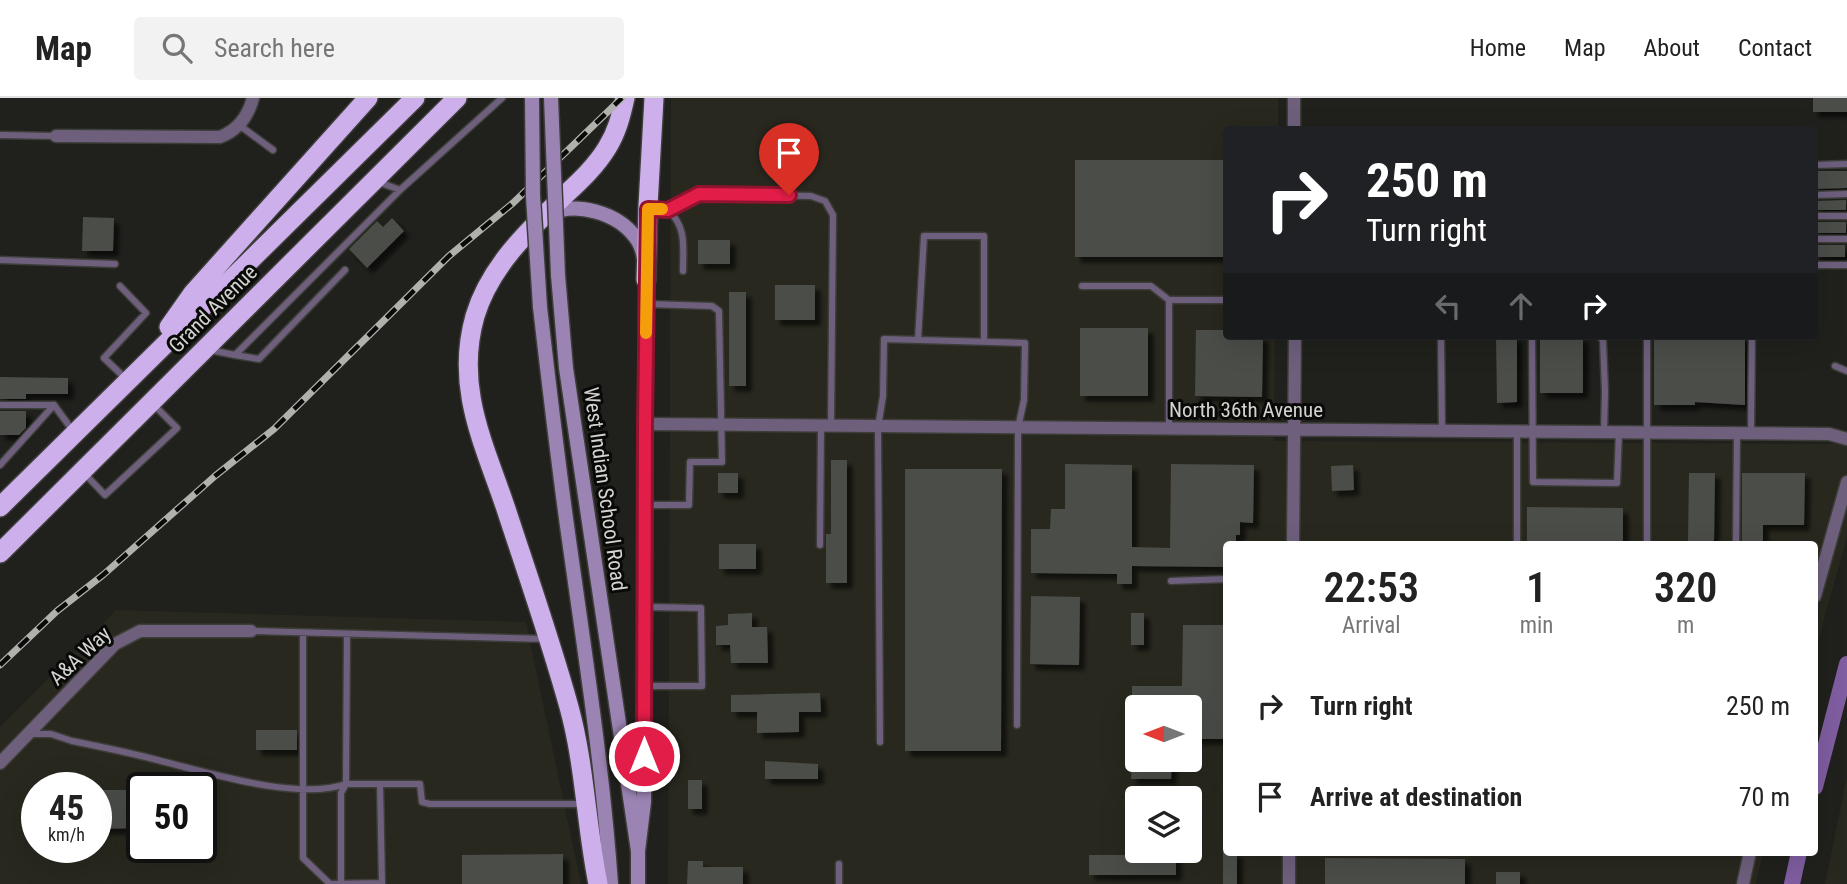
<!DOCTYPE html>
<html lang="en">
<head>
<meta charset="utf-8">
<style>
	:root { --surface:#fff; --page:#f2f2f2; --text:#222; --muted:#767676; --line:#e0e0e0 }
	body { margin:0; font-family:"Roboto Condensed",sans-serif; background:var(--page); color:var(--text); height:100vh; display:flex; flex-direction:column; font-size:26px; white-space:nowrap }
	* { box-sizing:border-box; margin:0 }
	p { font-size:23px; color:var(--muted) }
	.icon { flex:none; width:38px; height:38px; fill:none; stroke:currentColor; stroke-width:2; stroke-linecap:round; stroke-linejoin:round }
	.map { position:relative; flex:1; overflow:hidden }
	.panel { position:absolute; left:1223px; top:443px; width:595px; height:315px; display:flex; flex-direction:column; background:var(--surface); border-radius:7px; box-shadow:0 7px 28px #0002 }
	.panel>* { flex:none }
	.top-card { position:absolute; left:1223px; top:28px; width:595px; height:214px; border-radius:7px; box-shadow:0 7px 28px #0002; background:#202124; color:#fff; overflow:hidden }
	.needle { width:46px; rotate:270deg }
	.buttons { position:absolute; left:1125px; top:597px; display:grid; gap:14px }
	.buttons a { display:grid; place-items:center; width:77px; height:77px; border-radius:7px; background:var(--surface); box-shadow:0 7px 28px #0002; font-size:35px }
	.speed { position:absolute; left:21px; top:674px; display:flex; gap:14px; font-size:35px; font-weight:700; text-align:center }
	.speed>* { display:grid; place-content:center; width:91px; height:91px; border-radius:50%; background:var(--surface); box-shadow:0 7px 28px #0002; line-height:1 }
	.speed small { font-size:18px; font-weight:400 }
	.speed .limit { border:4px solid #111; border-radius:10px; background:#fff; color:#111 }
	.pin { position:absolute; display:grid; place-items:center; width:60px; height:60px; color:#fff; margin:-72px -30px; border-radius:50% 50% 50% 0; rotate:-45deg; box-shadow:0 0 7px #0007 }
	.pin .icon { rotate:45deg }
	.me { position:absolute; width:77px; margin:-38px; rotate:0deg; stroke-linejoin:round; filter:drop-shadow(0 0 5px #0008) }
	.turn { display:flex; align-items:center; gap:24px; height:147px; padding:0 28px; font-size:32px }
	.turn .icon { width:91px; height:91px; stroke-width:2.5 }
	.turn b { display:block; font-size:49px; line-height:60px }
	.lanes { display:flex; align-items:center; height:66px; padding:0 28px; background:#0003; justify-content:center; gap:35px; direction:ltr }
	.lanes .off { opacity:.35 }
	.eta { display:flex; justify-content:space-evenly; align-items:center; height:119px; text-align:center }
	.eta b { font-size:42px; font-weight:600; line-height:49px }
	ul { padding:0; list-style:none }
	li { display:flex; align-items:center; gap:21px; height:91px; padding:0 28px }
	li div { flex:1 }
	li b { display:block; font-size:26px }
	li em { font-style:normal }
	header { display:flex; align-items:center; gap:42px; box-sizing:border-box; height:98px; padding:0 35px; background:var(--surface); border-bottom:2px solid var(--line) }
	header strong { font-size:33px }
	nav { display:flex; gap:38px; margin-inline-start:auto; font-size:24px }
	.search { width:490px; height:63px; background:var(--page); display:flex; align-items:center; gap:18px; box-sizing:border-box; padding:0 24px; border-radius:7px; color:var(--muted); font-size:26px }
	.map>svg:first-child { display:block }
	.built { fill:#28281f; fill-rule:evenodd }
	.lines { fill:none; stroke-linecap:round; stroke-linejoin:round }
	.canal { stroke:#7f5da0; stroke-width:16 }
	.building { fill:#4c4d48; filter:url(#shadow) }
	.service-casing { stroke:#3d3d39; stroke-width:9 }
	.minor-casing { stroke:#3d3d39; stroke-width:15 }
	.secondary-casing { stroke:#3d3d39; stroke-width:17 }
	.trunk-casing { stroke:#3d3d39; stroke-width:22 }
	.service { stroke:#6e607d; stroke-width:6 }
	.minor { stroke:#6e607d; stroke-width:12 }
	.secondary { stroke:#9b84b3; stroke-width:14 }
	.trunk { stroke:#ccafeb; stroke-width:19 }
	.rail-casing { stroke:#b0b0ac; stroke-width:7 }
	.rail { stroke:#090908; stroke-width:4.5; stroke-dasharray:13; stroke-linecap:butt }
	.secondary-bridge-casing { stroke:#3d3d39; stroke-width:17; stroke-linecap:butt }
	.secondary-bridge { stroke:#9b84b3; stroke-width:14 }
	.route-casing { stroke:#92132f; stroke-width:18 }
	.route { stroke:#e11d48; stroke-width:12 }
	.slow { stroke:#f59e0b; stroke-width:12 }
	.labels { text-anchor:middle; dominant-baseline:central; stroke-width:6; stroke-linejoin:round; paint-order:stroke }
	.street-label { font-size:21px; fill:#d3d3d0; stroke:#090908 }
</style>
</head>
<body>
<header>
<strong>Map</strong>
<div class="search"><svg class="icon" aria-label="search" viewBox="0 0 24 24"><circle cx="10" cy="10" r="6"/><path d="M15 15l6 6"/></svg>Search here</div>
<nav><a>Home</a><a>Map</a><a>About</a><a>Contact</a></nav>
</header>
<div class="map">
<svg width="1847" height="786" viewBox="0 0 1847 786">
	<defs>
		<filter id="shadow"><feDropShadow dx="5.5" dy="5.5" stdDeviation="2" flood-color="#0009"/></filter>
	</defs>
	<rect width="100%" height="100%" fill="#20201c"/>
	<path class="built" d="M 671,0 L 1278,0 L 1278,31 L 1227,32 L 1227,238 L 1275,238 L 1274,343 L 1847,346 L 1847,439 L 1815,554 L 1815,446 L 1227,446 L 1227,754 L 1763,754 L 1756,786 L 668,786 ZM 1138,609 L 1190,609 L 1190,662 L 1138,662 ZM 1138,700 L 1190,700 L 1190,752 L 1138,752 Z
		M 116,512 L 526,524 L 581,786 L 0,786 L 0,629 ZM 37,690 L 96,690 L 96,749 L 37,749 ZM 142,690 L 201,690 L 201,749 L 142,749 Z
		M 1847,678 L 1847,786 L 1825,786 Z"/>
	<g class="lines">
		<path class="canal" d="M 1815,689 L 1847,566
			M 1792,786 L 1799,754"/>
	</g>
	<path class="building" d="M 1813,0 L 1847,0 L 1847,14 L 1813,14 Z
		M 1075,62 L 1227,62 L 1227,159 L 1075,159 Z
		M 1815,73 L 1847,73 L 1847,90 L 1815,91 Z
		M 1846,102 L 1846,112 L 1815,112 L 1815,103 Z
		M 83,119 L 114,120 L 113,153 L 82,153 Z
		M 392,120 L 404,133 L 367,170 L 349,151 L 377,123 L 383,129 Z
		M 1815,124 L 1846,124 L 1846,135 L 1815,135 Z
		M 698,142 L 730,142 L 730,166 L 698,166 Z
		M 1815,147 L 1845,147 L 1845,159 L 1815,159 Z
		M 775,187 L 815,187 L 815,222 L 775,222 Z
		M 729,194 L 746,194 L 746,288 L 729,288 Z
		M 1080,230 L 1148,230 L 1148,298 L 1080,298 Z
		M 1196,232 L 1227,232 L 1227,238 L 1263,238 L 1262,299 L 1195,298 Z
		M 1496,238 L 1517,238 L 1517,304 L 1497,305 Z
		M 1654,238 L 1745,238 L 1745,307 L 1695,304 L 1695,307 L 1654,307 Z
		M 1540,239 L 1583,239 L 1583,295 L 1540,295 Z
		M 0,279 L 68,280 L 68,296 L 26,296 L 26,301 L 0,301 Z
		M 0,313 L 26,313 L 26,330 L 19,337 L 0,337 Z
		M 831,362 L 847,362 L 847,485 L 826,485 L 826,436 L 831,436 Z
		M 1065,366 L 1132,367 L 1132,449 L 1170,450 L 1171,366 L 1254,367 L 1253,425 L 1240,424 L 1240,437 L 1236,437 L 1236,446 L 1227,446 L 1227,469 L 1132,468 L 1132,486 L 1117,486 L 1117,476 L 1031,475 L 1031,431 L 1050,431 L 1051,411 L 1065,411 Z
		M 1353,367 L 1354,392 L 1332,393 L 1331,368 Z
		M 905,371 L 1002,371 L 1001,653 L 905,653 Z
		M 718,375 L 738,375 L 738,395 L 718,395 Z
		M 1689,375 L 1715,375 L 1714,444 L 1688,444 Z
		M 1742,375 L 1805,375 L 1804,427 L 1763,427 L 1763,446 L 1742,446 Z
		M 1527,409 L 1623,410 L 1623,446 L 1527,446 Z
		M 719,446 L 756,446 L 756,471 L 719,471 Z
		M 1031,498 L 1080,499 L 1079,567 L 1030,566 Z
		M 752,515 L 752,529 L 767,529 L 768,565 L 731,565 L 730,547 L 716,547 L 716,528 L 728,527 L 728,516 Z
		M 1131,515 L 1144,515 L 1144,547 L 1131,547 Z
		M 1183,527 L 1227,527 L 1227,641 L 1190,641 L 1190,609 L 1132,609 L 1132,588 L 1182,588 Z
		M 820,595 L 821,614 L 799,614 L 799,634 L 757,635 L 757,614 L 731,614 L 731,597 Z
		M 256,632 L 297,632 L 297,652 L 256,652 Z
		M 1132,662 L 1172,662 L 1171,681 L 1131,681 Z
		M 765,663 L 818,666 L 818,681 L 765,681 Z
		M 688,682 L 702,682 L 702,711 L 688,711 Z
		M 96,692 L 138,692 L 139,730 L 96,731 Z
		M 1223,754 L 1237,754 L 1237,786 L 1223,786 Z
		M 563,756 L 563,786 L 462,786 L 462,757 Z
		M 1089,757 L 1176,757 L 1176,777 L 1089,777 Z
		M 1325,760 L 1465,761 L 1465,786 L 1325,786 Z
		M 688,763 L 703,763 L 703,769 L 743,769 L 743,786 L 687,786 Z
		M 1496,774 L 1520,774 L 1520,786 L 1496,786 Z"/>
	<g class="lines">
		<defs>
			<path id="service" d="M 239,27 L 273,52
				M 0,37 L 56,38
				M 1815,67 L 1847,66
				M 376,83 L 400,92 L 502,0
				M 1815,97 L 1847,96
				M 649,111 L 668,112 C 687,129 683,149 683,173
				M 668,112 L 699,96 L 811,98 L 825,103 L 833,117 L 831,328
				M 1815,118 L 1847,118
				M 1815,141 L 1847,141
				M 0,162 L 115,166
				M 1815,167 L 1847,167
				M 120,188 L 146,215 L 104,260 L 126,281
				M 1082,188 L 1151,188 L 1169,202
				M 1441,238 L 1442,332
				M 1532,238 L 1533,384 L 1617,385 L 1619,333
				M 1600,238 L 1603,243 L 1605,293 L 1604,333
				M 918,242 L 924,138 L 984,138 L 984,243
				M 210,252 L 235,257 L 400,92
				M 235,257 L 259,261 L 345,172
				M 1835,268 L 1847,273
				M 0,307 L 54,307
				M 54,307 L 73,333
				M 1169,331 L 1169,202 L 1227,202
				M 1751,335 L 1752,238
				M 0,367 L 54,307
				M 83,374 L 105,397 L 177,330 L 152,305
				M 646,407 L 689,407 L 690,364 L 722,364 L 719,213 L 712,208 L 647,206
				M 1517,446 L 1517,333
				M 1647,446 L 1647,238
				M 1736,446 L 1737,334
				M 820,447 L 821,328
				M 1171,483 L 1227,481
				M 251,533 L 547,541
				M 303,535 L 303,760 L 330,786 L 382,785 L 380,686
				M 347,536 L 346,686 L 420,686 L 422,704 L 430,706 L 582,706
				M 645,588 L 702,588 L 701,510 L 646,509
				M 29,636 L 51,636 L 72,643 C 102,649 132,655 161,663 C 210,675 298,703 346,686
				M 880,644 L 878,329 L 883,298 L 884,241 L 1025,245 L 1024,302 L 1018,330 L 1017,627
				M 839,766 L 839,786
				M 341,785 L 341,695 L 346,686"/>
			<path id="minor" d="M 1294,0 L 1294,32
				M 56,38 L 220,39 C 238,32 248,19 253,0
				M 645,326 L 1829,336 L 1847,341
				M 1293,446 L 1295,238
				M 1815,498 L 1847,384
				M 0,665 L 115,546 L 140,533 L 251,533
				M 1289,786 L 1289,754
				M 1743,786 L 1750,754"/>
			<path id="secondary" d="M 548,117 C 575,102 618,115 636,140 C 645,152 645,169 646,182 L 644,704 L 638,753
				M 558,177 L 566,270 L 638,753 L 638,786
				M 540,209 C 549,287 558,365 569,442 C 585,556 603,671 611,786"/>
			<path id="trunk" d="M 646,182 L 648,108 L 654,0
				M 169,229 L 193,195 L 368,0
				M 0,409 L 415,0
				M 0,455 L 457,0
				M 598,786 C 586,727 585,667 569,609 C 551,544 529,481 508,417 C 486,349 454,292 475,218 C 490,168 529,132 565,97 C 581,82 596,68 607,50 C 617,34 621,18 625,0"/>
		</defs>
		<use href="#service" class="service-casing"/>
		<use href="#minor" class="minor-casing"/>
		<use href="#secondary" class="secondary-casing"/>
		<use href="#trunk" class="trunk-casing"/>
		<use href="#service" class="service"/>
		<use href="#minor" class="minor"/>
		<use href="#secondary" class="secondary"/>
		<use href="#trunk" class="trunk"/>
		<defs>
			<path id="rail" d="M 0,567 L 57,513 L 103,477 L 215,378 L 274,331 L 449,158 L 513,105 L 622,0"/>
		</defs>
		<use href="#rail" class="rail-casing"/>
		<use href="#rail" class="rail"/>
		<defs>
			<path id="secondary-bridge" d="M 532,0 L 533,98 L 540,209
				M 551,0 L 558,177"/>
		</defs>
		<use href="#secondary-bridge" class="secondary-bridge-casing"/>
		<use href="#secondary-bridge" class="secondary-bridge"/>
	</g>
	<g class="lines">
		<defs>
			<path id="route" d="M 644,658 L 645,326 L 648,111 L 668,112 L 699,96 L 789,97"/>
		</defs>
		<use href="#route" class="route-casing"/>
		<use href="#route" class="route"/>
		<path class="slow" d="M 646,235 L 648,111 L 662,111"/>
	</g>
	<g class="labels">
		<g class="street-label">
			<text transform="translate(213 211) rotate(-45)">Grand Avenue</text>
			<text x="1246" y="312">North 36th Avenue</text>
			<text transform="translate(605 391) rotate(82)">West Indian School Road</text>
			<text transform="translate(80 558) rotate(-43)">A&amp;A Way</text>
		</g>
	</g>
</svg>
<div class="buttons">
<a><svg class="needle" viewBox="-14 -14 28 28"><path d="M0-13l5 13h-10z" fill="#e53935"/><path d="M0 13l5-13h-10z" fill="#767676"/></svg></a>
<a><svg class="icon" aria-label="layers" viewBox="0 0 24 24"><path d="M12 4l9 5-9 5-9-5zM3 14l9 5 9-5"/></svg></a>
</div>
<div class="speed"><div>45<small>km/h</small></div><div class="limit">50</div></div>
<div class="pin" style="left:789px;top:97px;background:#d93025"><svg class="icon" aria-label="arrive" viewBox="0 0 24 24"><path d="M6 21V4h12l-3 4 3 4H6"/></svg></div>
<svg class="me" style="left:644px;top:658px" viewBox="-20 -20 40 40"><circle r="17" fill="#e11d48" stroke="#fff" stroke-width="3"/><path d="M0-11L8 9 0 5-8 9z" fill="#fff"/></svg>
<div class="top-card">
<div class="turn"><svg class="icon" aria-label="right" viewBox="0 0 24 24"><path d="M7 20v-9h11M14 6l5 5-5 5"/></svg><div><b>250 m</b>Turn right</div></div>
<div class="lanes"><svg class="icon off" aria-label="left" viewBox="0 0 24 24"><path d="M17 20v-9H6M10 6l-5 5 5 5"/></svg><svg class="icon off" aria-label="ahead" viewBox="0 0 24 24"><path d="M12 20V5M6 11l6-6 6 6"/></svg><svg class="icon" aria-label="right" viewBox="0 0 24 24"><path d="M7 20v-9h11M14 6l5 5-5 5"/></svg></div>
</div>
<section class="panel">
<div class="eta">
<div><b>22:53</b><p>Arrival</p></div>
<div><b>1</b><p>min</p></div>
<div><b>320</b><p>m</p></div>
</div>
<ul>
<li><svg class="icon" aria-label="right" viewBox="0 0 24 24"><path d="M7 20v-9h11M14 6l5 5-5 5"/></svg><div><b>Turn right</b></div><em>250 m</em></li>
<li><svg class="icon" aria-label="arrive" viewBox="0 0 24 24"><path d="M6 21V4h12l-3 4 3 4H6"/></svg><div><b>Arrive at destination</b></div><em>70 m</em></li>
</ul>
</section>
</div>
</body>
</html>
